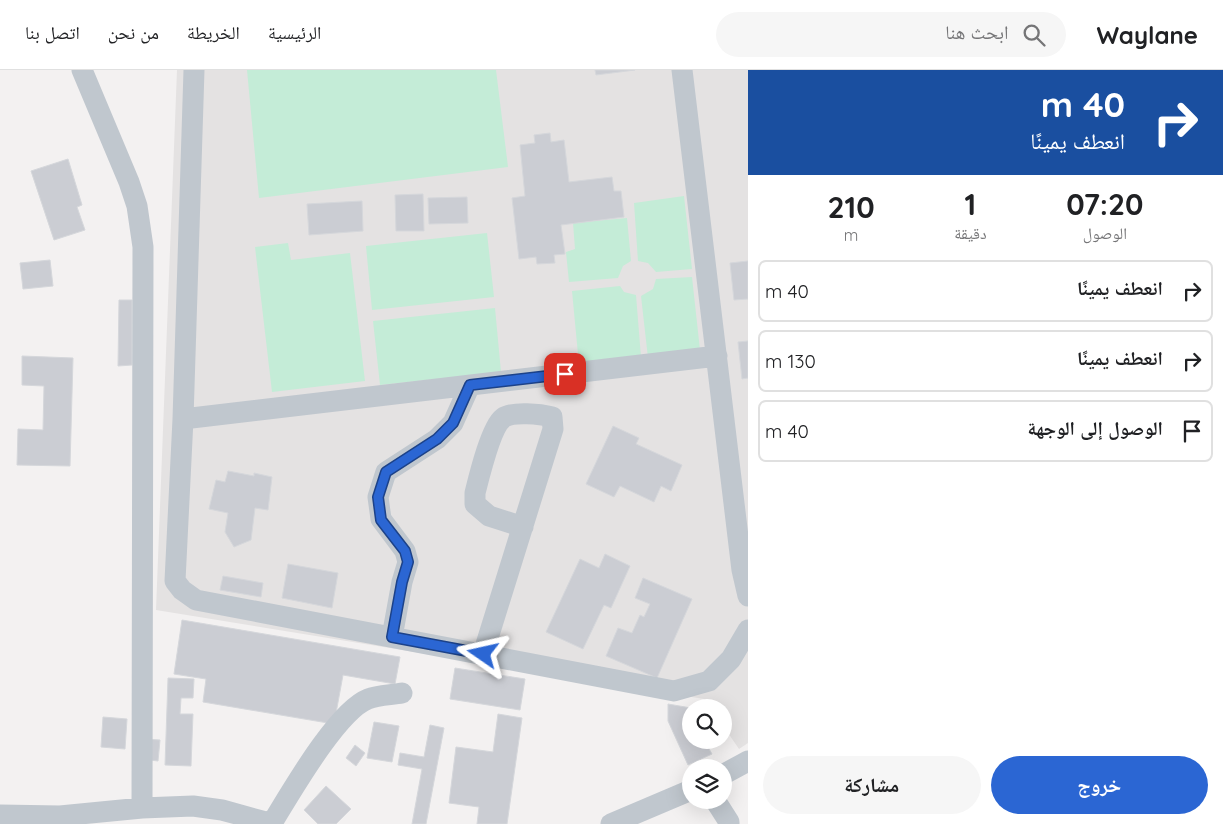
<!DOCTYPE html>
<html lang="ar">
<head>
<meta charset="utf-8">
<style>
	:root { --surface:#fff; --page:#f6f6f6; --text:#202124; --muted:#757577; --line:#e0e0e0; --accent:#2b66d3 }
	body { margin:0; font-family:Quicksand,"Noto Naskh Arabic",sans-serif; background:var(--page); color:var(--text); direction:rtl; height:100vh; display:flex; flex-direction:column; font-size:19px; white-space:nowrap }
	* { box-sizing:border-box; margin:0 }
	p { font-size:16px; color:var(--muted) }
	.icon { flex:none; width:28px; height:28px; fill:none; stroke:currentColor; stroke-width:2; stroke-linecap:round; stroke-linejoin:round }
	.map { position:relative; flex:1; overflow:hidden; direction:ltr }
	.details { display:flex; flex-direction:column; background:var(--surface); width:475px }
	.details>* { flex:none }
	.hud { background:#1a4fa0; color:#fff; overflow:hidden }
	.fabs { position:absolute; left:682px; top:629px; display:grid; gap:10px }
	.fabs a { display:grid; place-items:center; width:50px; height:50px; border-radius:50%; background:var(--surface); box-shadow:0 5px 20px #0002; font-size:25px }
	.pin { position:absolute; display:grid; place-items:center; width:42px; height:42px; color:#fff; margin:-21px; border-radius:10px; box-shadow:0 2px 8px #0006 }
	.me { position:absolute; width:55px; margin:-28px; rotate:281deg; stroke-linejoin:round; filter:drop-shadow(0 0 4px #0008) }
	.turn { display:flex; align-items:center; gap:18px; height:105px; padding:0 15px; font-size:22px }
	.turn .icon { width:65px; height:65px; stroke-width:2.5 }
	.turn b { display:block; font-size:35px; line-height:42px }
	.eta { display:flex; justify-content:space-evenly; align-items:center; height:85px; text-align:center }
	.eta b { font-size:30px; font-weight:700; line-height:35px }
	.cta { display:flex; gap:10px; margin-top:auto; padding:10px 15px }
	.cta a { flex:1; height:58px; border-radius:30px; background:var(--accent); color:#fff; font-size:20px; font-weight:700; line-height:58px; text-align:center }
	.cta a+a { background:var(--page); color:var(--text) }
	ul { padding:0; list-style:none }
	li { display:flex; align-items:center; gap:15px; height:62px; margin:0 10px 8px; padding:0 5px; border:2px solid var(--line); border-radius:8px }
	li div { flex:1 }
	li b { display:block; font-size:19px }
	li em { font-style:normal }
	header { display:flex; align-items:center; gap:30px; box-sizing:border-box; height:70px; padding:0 25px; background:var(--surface); border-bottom:1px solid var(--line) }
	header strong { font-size:24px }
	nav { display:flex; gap:28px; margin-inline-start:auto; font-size:18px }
	.search { width:350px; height:45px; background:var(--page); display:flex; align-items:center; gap:12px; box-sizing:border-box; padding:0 18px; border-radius:28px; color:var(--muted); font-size:19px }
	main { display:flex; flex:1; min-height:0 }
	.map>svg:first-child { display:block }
	.education { fill:#e4e2e2 }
	.green { fill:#c4ecd7 }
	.building { fill:#cbcdd3; stroke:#d5d7db }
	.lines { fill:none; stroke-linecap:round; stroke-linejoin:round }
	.minor { stroke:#c0c7ce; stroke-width:21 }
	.route-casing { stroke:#1c4289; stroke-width:12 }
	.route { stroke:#2b66d3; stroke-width:9 }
</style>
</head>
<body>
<header>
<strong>Waylane</strong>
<div class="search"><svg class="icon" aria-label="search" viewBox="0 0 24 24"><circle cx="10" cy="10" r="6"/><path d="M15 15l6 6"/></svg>ابحث هنا</div>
<nav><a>الرئيسية</a><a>الخريطة</a><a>من نحن</a><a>اتصل بنا</a></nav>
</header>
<main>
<section class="details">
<div class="hud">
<div class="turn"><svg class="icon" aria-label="right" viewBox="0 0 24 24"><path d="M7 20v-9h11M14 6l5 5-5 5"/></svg><div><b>40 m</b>انعطف يمينًا</div></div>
</div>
<div class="eta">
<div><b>07:20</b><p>الوصول</p></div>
<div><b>1</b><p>دقيقة</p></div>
<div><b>210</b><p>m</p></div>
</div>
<ul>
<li><svg class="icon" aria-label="right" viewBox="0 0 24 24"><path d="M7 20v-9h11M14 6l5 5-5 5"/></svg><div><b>انعطف يمينًا</b></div><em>40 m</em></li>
<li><svg class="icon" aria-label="right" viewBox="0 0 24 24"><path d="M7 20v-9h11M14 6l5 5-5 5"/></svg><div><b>انعطف يمينًا</b></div><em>130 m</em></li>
<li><svg class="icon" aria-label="arrive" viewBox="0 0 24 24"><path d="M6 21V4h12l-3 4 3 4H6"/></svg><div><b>الوصول إلى الوجهة</b></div><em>40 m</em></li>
</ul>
<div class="cta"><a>خروج</a><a>مشاركة</a></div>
</section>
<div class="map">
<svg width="748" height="754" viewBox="0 0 748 754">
	<rect width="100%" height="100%" fill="#f3f1f1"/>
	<path class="education" d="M 177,0 L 748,0 L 748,673 L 739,679 L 724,657 L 724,638 L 710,637 L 704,629 L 156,540 Z"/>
	<path class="green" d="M 247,0 L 496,0 L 508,97 L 259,128 Z
		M 684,126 L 692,199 L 656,202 L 648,193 L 638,191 L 634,133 Z
		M 627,148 L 631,191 L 623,196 L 618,208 L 569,212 L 566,182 L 575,179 L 573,153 Z
		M 487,163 L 494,227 L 372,240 L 366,176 Z
		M 288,173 L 291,190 L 350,183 L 365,311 L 272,322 L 255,177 Z
		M 692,207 L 700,280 L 648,288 L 641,226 L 653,219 L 656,209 Z
		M 620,216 L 624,222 L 636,225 L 641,287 L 579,295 L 572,221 Z
		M 495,238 L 501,302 L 380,315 L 373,251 Z"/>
	<path class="building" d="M 595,0 L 635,0 L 596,5 Z
		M 550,63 L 551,72 L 564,70 L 569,112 L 612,107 L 614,121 L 621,121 L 624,147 L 561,155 L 565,184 L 554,185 L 555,193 L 537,194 L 536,187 L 519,189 L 512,128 L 525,126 L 520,75 L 535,73 L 534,65 Z
		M 68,89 L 82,135 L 77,137 L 85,160 L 54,170 L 31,101 Z
		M 423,124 L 424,161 L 396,161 L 395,125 Z
		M 467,127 L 468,153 L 429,154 L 428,128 Z
		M 362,131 L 363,161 L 309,165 L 307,134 Z
		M 50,190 L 53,216 L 23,219 L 20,193 Z
		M 748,191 L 748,229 L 734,230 L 730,193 Z
		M 119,230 L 132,230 L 132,295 L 118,296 Z
		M 748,271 L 748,308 L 742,309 L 738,272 Z
		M 22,286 L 73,288 L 70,396 L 17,395 L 18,359 L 43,360 L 44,316 L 22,315 Z
		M 613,356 L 639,368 L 636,374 L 682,395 L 671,421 L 661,416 L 654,432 L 620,416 L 614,427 L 586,414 Z
		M 228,401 L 254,406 L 254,403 L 272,407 L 268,440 L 255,438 L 251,470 L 234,477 L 225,462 L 228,443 L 209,439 L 216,410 L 225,412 Z
		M 605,484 L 630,496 L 611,538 L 604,535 L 583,579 L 546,562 L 580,489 L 599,498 Z
		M 288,494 L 338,503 L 332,538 L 282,528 Z
		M 223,506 L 263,513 L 261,527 L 220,520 Z
		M 643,508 L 692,529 L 657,608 L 606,586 L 618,558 L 632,563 L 640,545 L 644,547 L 650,534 L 635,528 Z
		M 182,550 L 400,587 L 395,614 L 343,605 L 334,654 L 203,632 L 206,609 L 174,604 Z
		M 455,598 L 525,609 L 520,640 L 450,629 Z
		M 168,608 L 194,609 L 193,628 L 181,628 L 180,644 L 193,644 L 191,696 L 165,695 Z
		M 668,634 L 691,638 L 691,670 L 704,670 L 712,684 L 688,695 L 668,651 Z
		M 498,644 L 522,648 L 507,754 L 477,754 L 479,737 L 449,733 L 456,677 L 493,682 Z
		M 103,647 L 127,649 L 125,679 L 101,677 Z
		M 374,652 L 399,656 L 392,692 L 367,688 Z
		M 430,655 L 444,658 L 426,754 L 412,754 L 422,699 L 398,695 L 400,683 L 424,687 Z
		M 144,669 L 160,670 L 158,691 L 142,689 Z
		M 355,675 L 365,683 L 356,696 L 346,688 Z
		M 326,716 L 351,739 L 336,754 L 318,754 L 304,740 Z"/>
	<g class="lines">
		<path class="minor" d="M 82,0 L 129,112 L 137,136 L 143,177 L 142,738
			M 194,0 L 183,349 L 717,286
			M 682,0 L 742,500 L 748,526
			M 183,349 L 175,511 L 182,520 L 196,530 L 674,621 L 709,611 L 731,589 L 748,560
			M 392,567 L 402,512 L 408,492 L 405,481 L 381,449 L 378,427 L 386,402 L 437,369 L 453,353 L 470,315
			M 483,584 L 553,359 L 552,347 C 541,344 512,341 503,348 C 491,357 479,407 475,423 L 475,434 L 489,446 L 523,457
			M 724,704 L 748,691
			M 715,730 L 729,752 L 729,754
			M 0,745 L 60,746 L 142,738 L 193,736 L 222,740 L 273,754
			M 272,753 C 290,724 337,641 368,629 C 378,625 392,625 402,623
			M 611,754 L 691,720"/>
	</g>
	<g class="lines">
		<defs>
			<path id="route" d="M 483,584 L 392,567 L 402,512 L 408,492 L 405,481 L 381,450 L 378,427 L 386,402 L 437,369 L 453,353 L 470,315 L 565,304"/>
		</defs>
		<use href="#route" class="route-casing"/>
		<use href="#route" class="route"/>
	</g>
</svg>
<div class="fabs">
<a><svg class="icon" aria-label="search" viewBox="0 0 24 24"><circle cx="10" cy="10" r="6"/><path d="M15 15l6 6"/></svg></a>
<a><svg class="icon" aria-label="layers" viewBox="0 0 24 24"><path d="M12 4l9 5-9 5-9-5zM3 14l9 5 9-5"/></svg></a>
</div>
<div class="pin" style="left:565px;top:304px;background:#d93025"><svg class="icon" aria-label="arrive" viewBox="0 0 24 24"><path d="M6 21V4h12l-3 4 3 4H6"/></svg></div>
<svg class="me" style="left:483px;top:584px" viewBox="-20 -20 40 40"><path d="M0-17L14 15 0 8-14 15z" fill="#2b66d3" stroke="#fff" stroke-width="4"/></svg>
</div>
</main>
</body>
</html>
